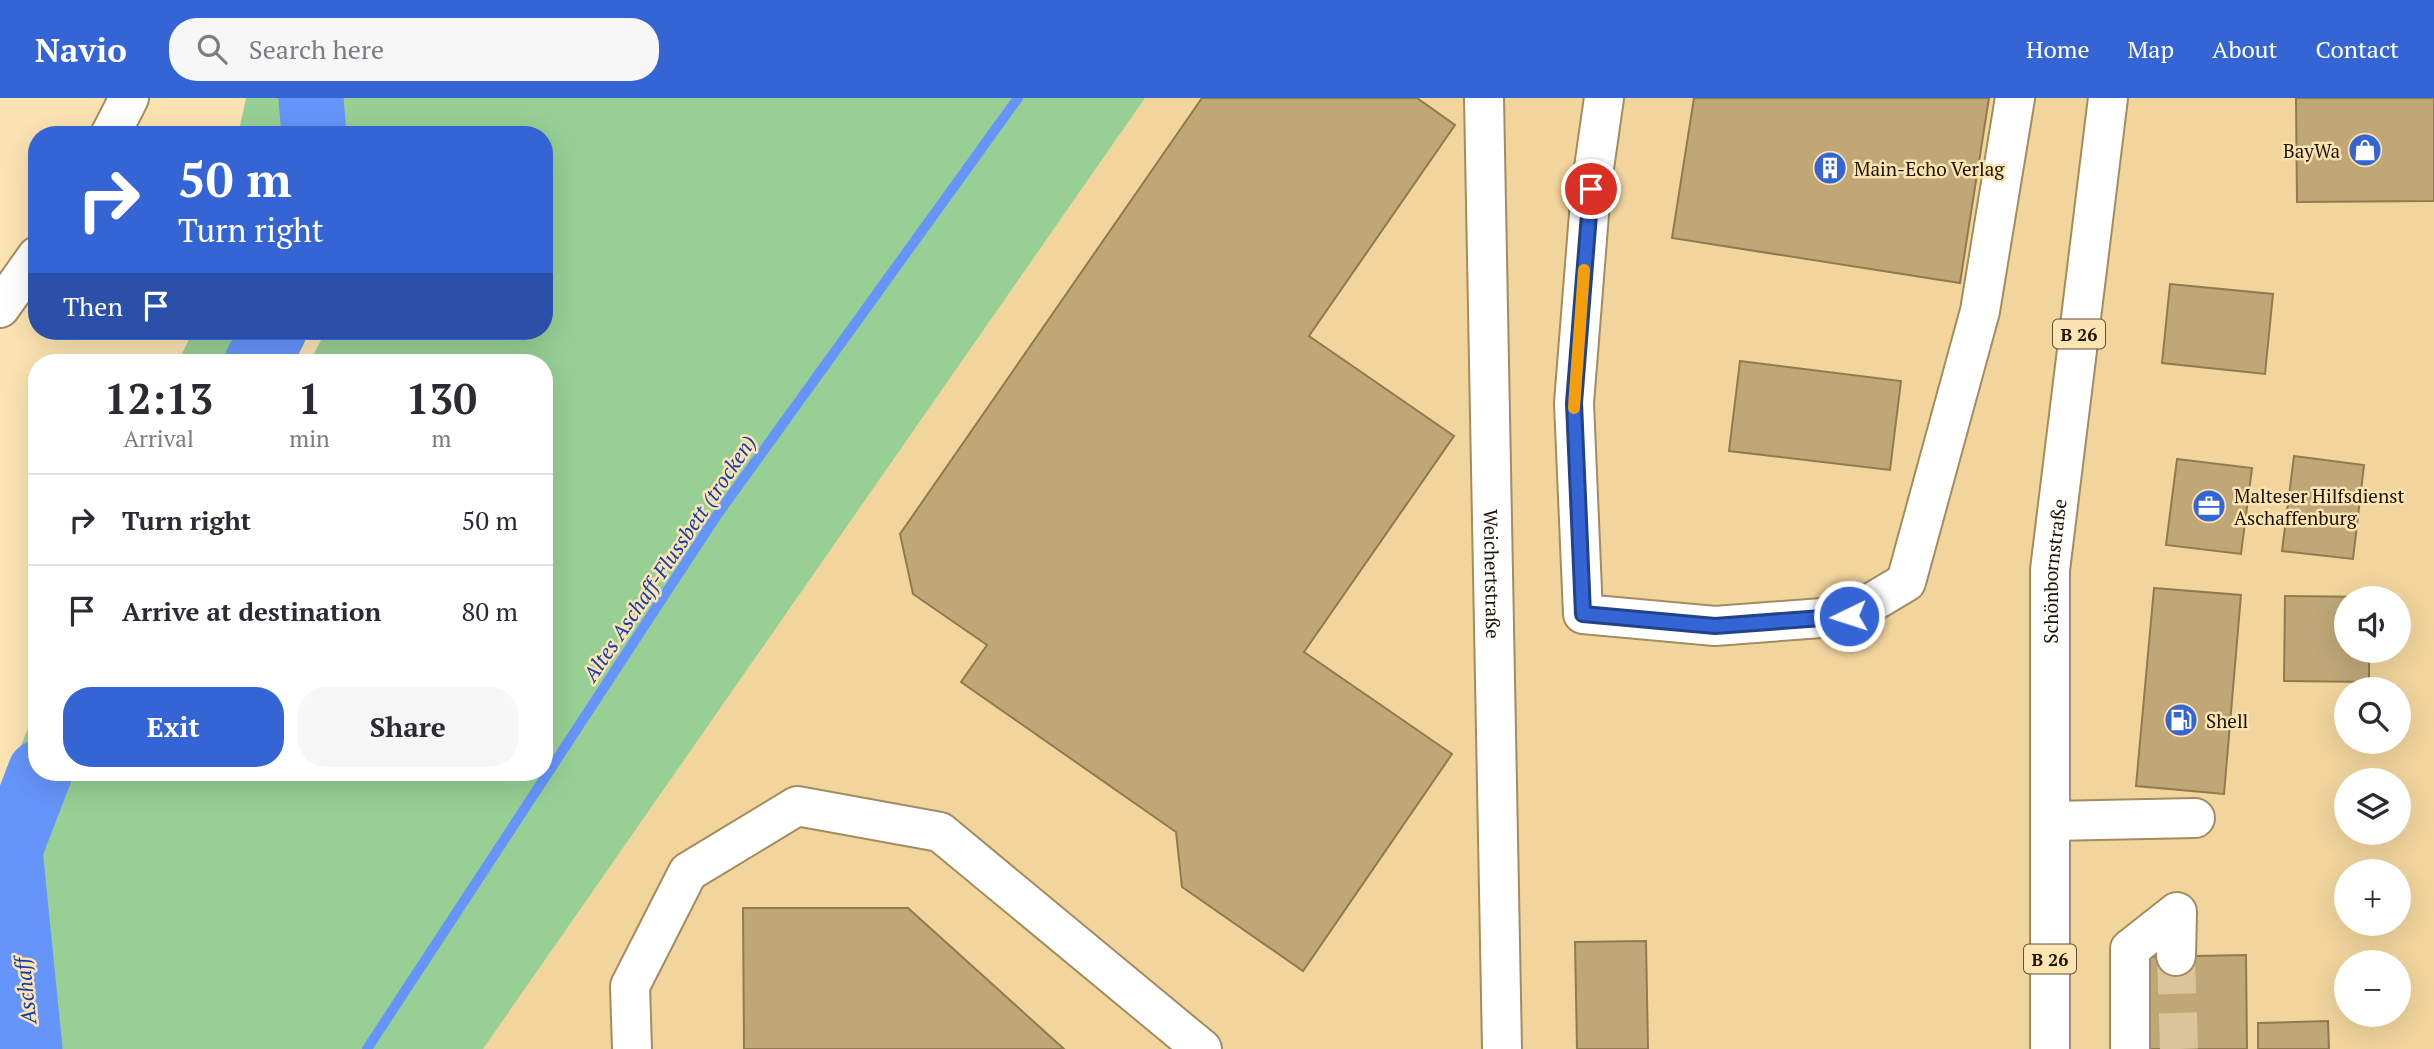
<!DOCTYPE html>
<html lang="en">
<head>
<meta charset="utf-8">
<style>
	:root { --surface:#fff; --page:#f7f7f7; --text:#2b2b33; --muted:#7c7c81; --line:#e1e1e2; --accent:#3565d5 }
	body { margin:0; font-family:"PT Serif",serif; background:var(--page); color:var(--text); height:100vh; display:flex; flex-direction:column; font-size:26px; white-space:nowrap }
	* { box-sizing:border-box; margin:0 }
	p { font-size:23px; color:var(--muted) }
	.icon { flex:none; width:38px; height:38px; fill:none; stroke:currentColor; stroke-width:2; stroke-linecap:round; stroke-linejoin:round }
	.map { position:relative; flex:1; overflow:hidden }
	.drawer { position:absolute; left:28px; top:256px; width:525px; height:427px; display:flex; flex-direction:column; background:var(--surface); border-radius:28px; box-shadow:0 7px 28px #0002 }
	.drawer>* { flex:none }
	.top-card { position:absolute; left:28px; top:28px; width:525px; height:214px; border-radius:28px; box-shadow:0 7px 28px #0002; background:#3565d5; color:#fff; overflow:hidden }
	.fabs { position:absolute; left:2334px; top:488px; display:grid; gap:14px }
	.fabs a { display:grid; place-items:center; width:77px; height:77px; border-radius:50%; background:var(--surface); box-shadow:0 7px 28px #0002; font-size:35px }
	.pin { position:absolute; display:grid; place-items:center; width:60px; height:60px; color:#fff; margin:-30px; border:4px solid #fff; border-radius:50%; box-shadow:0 2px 7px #0007 }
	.me { position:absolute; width:77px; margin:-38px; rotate:266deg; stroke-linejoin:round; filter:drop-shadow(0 0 5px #0008) }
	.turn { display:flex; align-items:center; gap:24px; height:147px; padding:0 35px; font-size:32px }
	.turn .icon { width:91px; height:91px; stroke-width:2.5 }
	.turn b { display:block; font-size:49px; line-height:60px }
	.then { display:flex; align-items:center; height:66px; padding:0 35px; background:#0003; gap:14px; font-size:26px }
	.eta { display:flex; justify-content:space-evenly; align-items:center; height:119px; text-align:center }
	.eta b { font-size:42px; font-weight:600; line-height:49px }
	.cta { display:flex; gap:14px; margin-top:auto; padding:14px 35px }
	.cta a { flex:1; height:80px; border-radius:28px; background:var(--accent); color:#fff; font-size:28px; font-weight:600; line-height:80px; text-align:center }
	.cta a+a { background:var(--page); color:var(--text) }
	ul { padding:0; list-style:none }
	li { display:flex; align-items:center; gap:21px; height:91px; padding:0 35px; border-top:2px solid var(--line) }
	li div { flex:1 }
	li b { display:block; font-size:26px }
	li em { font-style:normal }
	header { display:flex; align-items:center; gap:42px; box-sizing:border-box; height:98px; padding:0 35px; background:var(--accent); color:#fff }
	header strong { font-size:33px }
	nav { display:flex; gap:38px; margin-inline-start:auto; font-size:24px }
	.search { width:490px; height:63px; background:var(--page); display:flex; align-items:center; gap:18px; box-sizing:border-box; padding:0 24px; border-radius:28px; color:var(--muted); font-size:26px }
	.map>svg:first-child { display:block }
	.built { fill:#f2d59d; fill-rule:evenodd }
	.green { fill:#97cf95 }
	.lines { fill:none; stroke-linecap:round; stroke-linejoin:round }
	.stream { stroke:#6594fa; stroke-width:10 }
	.river { stroke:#6594fa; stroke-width:65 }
	.building { fill:#bfa778; stroke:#917a4d; stroke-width:2 }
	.minor-tunnel { stroke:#dac498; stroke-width:38; stroke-dasharray:38 19; stroke-linecap:butt }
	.minor-casing { stroke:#a38c5e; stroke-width:42 }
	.major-casing { stroke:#a38c5e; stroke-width:42 }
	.minor { stroke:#fff; stroke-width:38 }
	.major { stroke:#fff; stroke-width:38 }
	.route-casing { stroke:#22428a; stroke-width:18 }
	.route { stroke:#3565d5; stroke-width:12 }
	.slow { stroke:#f59e0b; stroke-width:12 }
	.labels { text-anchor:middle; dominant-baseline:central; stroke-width:5; stroke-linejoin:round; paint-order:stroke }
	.shield { fill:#fce3b2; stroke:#5f5137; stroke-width:2 }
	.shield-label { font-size:18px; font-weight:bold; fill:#1c1302 }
	.poi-label { font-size:19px; fill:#1c1302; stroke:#fce3b2; text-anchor:start }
	.street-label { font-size:19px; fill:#1c1302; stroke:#fce3b2 }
	.water-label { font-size:21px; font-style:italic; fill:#113cb0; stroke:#fce3b2 }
</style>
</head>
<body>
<header>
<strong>Navio</strong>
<div class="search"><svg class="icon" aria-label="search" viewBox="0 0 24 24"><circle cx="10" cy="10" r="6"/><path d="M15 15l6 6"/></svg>Search here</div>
<nav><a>Home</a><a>Map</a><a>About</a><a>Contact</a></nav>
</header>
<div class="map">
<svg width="2434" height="951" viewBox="0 0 2434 951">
	<rect width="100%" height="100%" fill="#fce3b2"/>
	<path class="built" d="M 1145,0 L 2434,0 L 2434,951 L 483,951 ZM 2347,500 L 2399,500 L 2399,553 L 2347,553 ZM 2347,592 L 2399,592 L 2399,644 L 2347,644 ZM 2347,682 L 2399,682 L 2399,735 L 2347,735 ZM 2347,774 L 2399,774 L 2399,826 L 2347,826 ZM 2347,864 L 2399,864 L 2399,917 L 2347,917 Z"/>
	<path class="green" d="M 246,0 L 1145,0 L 483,951 L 0,951 L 0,700 L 37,608 L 37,674 L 544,674 L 544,264 L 178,264 L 193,233 L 226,233 L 310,263 L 326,233 L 544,233 L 544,37 L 238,37 Z"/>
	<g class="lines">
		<path class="stream" d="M 367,951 L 717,417 L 1018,0"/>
		<path class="river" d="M 311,0 L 314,37
			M 257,264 L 274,233
			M 30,951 L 10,752 L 40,674"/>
	</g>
	<path class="building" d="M 1202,0 L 1417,0 L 1455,27 L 1309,238 L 1454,338 L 1304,554 L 1452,656 L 1303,873 L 1182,789 L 1176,734 L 961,584 L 987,547 L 913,496 L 900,436 Z
		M 1694,0 L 1989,0 L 1960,185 L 1672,140 Z
		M 2296,0 L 2434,0 L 2434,103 L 2297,104 Z
		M 2170,186 L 2273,196 L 2265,276 L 2162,265 Z
		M 1740,263 L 1901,283 L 1890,372 L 1729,353 Z
		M 2294,358 L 2364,367 L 2353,461 L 2282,453 Z
		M 2177,361 L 2252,370 L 2241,456 L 2166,447 Z
		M 2154,490 L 2241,497 L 2224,696 L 2136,688 Z
		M 2285,498 L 2370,499 L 2370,500 L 2347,500 L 2347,553 L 2369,553 L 2369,584 L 2284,583 Z
		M 743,810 L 908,810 L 1064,951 L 744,951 Z
		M 1646,843 L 1648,951 L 1577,951 L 1575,844 Z
		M 2246,857 L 2247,951 L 2144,951 L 2143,859 Z
		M 2328,923 L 2329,951 L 2258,951 L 2258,925 Z"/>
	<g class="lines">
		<path class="minor-tunnel" d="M 2176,858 L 2179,951"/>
		<defs>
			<g id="minor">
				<path id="s1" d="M 1484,0 L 1502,951"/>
				<path d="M 1604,0 L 1591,91 L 1574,305 L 1583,516 L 1715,528 L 1849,518 L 1906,484 L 1980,213 L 2015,0"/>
				<path d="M 110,37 L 129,0"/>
				<path d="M 0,210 L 37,158"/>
				<path d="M 2051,723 L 2195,720"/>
				<path d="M 632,951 L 630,888 L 688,774 L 797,708 L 940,734 L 1202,951"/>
				<path d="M 2130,951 L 2130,851 L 2177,814 L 2176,858"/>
			</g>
			<g id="major">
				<path id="s2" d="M 2050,951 L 2050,472 L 2108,0"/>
			</g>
		</defs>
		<use href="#minor" class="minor-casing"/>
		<use href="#major" class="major-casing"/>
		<use href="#minor" class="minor"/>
		<use href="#major" class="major"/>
	</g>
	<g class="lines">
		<defs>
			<path id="route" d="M 1591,91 L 1574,305 L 1583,516 L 1715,528 L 1849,518"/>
		</defs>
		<use href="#route" class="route-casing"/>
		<use href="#route" class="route"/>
		<path class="slow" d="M 1574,310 L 1584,172"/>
	</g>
	<defs>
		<symbol id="shop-disc" viewBox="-11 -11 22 22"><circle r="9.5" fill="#3565d5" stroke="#fce3b2"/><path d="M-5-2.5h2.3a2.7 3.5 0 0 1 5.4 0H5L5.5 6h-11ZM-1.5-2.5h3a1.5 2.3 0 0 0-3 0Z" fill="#fff"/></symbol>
		<symbol id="building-disc" viewBox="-11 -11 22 22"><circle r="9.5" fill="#3565d5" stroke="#fce3b2"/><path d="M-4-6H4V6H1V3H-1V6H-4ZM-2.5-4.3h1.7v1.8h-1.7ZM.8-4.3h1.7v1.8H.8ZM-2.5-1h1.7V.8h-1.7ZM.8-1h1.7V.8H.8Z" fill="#fff"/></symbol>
		<symbol id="office-disc" viewBox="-11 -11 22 22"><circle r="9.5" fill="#3565d5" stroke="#fce3b2"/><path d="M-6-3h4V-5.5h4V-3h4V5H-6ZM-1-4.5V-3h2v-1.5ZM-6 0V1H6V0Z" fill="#fff"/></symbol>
		<symbol id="fuel-disc" viewBox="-11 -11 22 22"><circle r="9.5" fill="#3565d5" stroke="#fce3b2"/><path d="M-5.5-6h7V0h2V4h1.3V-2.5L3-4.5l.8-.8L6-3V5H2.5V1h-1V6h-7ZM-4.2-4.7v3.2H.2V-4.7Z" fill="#fff"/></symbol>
	</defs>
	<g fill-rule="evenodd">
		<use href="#shop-disc" x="2346" y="33" width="38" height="38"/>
		<use href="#building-disc" x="1811" y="51" width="38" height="38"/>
		<use href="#office-disc" x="2190" y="389" width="38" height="38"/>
		<use href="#fuel-disc" x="2162" y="603" width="38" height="38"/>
	</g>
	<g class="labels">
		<g class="shield">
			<rect x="2053" y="221.5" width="52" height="29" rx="5"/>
			<rect x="2024" y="846.5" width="52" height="29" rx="5"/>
		</g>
		<g class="shield-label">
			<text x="2079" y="236">B 26</text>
			<text x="2050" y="861">B 26</text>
		</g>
		<g class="poi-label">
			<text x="2340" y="52" text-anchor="end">BayWa</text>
			<text x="1854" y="70">Main-Echo Verlag</text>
			<text x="2234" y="397">Malteser Hilfsdienst<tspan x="2234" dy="22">Aschaffenburg</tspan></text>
			<text x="2206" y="622">Shell</text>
		</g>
		<g class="street-label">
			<text stroke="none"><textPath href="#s2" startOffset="478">Schönbornstraße</textPath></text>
			<text stroke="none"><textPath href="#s1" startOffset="476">Weichertstraße</textPath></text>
		</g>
		<g class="water-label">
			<text transform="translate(669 460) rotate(-56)">Altes Aschaff-Flussbett (trocken)</text>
			<text transform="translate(25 893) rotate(-96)">Aschaff</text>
		</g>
	</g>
</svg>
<div class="fabs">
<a><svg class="icon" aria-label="sound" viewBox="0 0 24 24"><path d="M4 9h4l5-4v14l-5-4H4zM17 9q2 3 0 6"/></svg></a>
<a><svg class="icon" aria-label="search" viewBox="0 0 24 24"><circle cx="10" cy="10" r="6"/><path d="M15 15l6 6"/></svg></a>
<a><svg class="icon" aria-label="layers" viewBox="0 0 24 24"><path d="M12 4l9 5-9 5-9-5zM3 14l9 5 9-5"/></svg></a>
<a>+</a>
<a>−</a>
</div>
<div class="pin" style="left:1591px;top:91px;background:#d93025"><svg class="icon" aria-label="arrive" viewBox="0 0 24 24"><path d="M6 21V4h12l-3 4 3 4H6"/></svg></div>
<svg class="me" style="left:1849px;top:518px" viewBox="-20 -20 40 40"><circle r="17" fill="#3565d5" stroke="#fff" stroke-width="3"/><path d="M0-11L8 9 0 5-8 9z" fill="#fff"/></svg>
<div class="top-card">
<div class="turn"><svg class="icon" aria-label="right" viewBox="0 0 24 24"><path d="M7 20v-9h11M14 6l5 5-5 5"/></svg><div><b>50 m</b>Turn right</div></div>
<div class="then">Then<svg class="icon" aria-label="arrive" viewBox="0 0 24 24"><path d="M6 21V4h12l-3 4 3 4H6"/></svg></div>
</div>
<section class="drawer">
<div class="eta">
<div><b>12:13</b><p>Arrival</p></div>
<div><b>1</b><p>min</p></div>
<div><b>130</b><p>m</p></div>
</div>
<ul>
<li><svg class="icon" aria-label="right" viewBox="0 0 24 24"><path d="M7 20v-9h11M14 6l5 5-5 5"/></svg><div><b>Turn right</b></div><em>50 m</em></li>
<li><svg class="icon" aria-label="arrive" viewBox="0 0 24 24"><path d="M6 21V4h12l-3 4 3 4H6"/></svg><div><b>Arrive at destination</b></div><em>80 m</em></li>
</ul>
<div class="cta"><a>Exit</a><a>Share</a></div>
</section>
</div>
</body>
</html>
